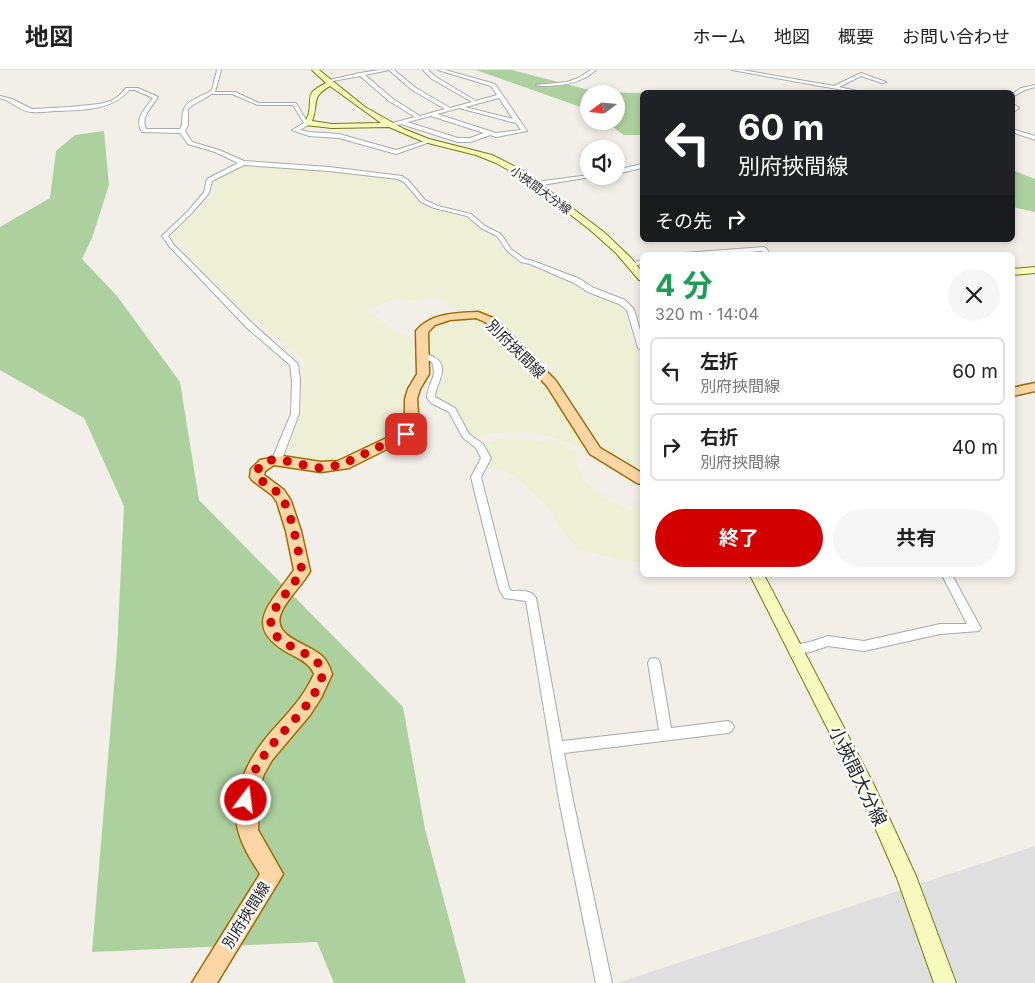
<!DOCTYPE html>
<html lang="ja">
<head>
<meta charset="utf-8">
<style>
	:root { --surface:#fff; --page:#f6f6f6; --text:#222; --muted:#767676; --line:#e0e0e0; --accent:#d40000 }
	body { margin:0; font-family:Inter,"Noto Sans JP",sans-serif; background:var(--page); color:var(--text); height:100vh; display:flex; flex-direction:column; font-size:19px; white-space:nowrap }
	* { box-sizing:border-box; margin:0 }
	p { font-size:16px; color:var(--muted) }
	.icon { flex:none; width:28px; height:28px; fill:none; stroke:currentColor; stroke-width:2; stroke-linecap:round; stroke-linejoin:round }
	.map { position:relative; flex:1; overflow:hidden }
	.panel { position:absolute; left:640px; top:182px; width:375px; height:325px; display:flex; flex-direction:column; background:var(--surface); border-radius:8px; box-shadow:0 2px 8px #0003 }
	.panel>* { flex:none }
	.banner { position:absolute; left:640px; top:20px; width:375px; height:152px; border-radius:8px; box-shadow:0 2px 8px #0003; background:#202124; color:#fff; overflow:hidden }
	.needle { width:32px; rotate:254deg }
	.buttons { position:absolute; left:580px; top:15px; display:grid; gap:10px }
	.buttons a { display:grid; place-items:center; width:45px; height:45px; border-radius:50%; background:var(--surface); box-shadow:0 2px 8px #0003; font-size:25px }
	.pin { position:absolute; display:grid; place-items:center; width:42px; height:42px; color:#fff; margin:-21px; border-radius:10px; box-shadow:0 2px 8px #0006 }
	.me { position:absolute; width:55px; margin:-28px; rotate:15deg; stroke-linejoin:round; filter:drop-shadow(0 0 4px #0008) }
	.turn { display:flex; align-items:center; gap:18px; height:105px; padding:0 15px; font-size:22px }
	.turn .icon { width:65px; height:65px; stroke-width:2.5 }
	.turn b { display:block; font-size:35px; line-height:42px }
	.then { display:flex; align-items:center; height:48px; padding:0 15px; background:#0003; gap:10px; font-size:19px }
	.round { display:grid; place-items:center; flex:none; width:52px; height:52px; border-radius:26px; background:var(--page) }
	.overview { display:flex; align-items:center; justify-content:space-between; height:85px; padding:0 15px }
	h1 { font-size:30px; font-weight:700; line-height:38px; color:#1e9e55 }
	.button { display:flex; gap:10px; margin-top:auto; padding:10px 15px }
	.button a { flex:1; height:58px; border-radius:30px; background:var(--accent); color:#fff; font-size:20px; font-weight:700; line-height:58px; text-align:center }
	.button a+a { background:var(--page); color:var(--text) }
	ul { padding:0; list-style:none }
	li { display:flex; align-items:center; gap:15px; height:68px; margin:0 10px 8px; padding:0 5px; border:2px solid var(--line); border-radius:8px }
	li div { flex:1 }
	li b { display:block; font-size:19px }
	li em { font-style:normal }
	header { display:flex; align-items:center; gap:30px; box-sizing:border-box; height:70px; padding:0 25px; background:var(--surface); border-bottom:1px solid var(--line) }
	header strong { font-size:24px }
	nav { display:flex; gap:28px; margin-inline-start:auto; font-size:18px }
	.map>svg:first-child { display:block }
	.residential { fill:#e0dfdf }
	.farmland { fill:#eef0d5 }
	.forest { fill:#add19e }
	.lines { fill:none; stroke-linecap:round; stroke-linejoin:round }
	.street-casing { stroke:#a9a9a9; stroke-width:2 }
	.secondary-casing { stroke:#707d05; stroke-width:2 }
	.primary-casing { stroke:#a06b00; stroke-width:3 }
	.street { fill:#fff; fill-rule:evenodd }
	.secondary { fill:#f7fabf; fill-rule:evenodd }
	.primary { fill:#fcd6a4; fill-rule:evenodd }
	.route { stroke:#d40000; stroke-width:9; stroke-dasharray:0 16.2 }
	.labels { text-anchor:middle; dominant-baseline:central; stroke-width:5; stroke-linejoin:round; paint-order:stroke }
	.far-street-label { font-size:12px; fill:#222; stroke:#fff }
	.street-label { font-size:15px; fill:#222; stroke:#fff }
	.near-street-label { font-size:18px; fill:#222; stroke:#fff }
</style>
</head>
<body>
<header>
<strong>地図</strong>
<nav><a>ホーム</a><a>地図</a><a>概要</a><a>お問い合わせ</a></nav>
</header>
<div class="map">
<svg width="1035" height="913" viewBox="0 0 1035 913">
	<rect width="100%" height="100%" fill="#f2efe9"/>
	<path class="residential" d="M 1035,776 L 1035,913 L 617,913 Z"/>
	<path class="farmland" d="M 244,96 L 312,100 L 394,108 L 422,135 L 468,149 L 483,161 L 494,167 L 504,182 L 525,197 L 568,207 L 587,225 L 614,233 L 623,240 L 642,300 L 642,400 L 602,378 L 566,319 L 500,249 L 473,240 L 453,240 L 438,228 L 416,231 L 394,229 L 367,240 L 400,264 L 411,267 L 416,288 L 401,331 L 407,351 L 400,362 L 338,390 L 316,391 L 286,385 L 302,343 L 304,290 L 229,228 L 173,166 L 174,162 L 197,143 L 215,122 L 214,110 Z
		M 452,248 L 470,248 L 485,252 L 503,267 L 553,322 L 585,380 L 551,367 L 526,362 L 497,363 L 476,367 L 468,362 L 456,336 L 438,329 L 435,323 L 443,309 L 443,303 L 438,289 L 426,281 L 424,261 L 433,254 Z
		M 507,367 L 563,374 L 575,381 L 577,395 L 585,411 L 607,429 L 632,441 L 642,425 L 642,493 L 616,489 L 578,479 L 559,457 L 549,438 L 515,406 L 498,399 L 485,400 L 490,386 L 483,374 Z"/>
	<path class="forest" d="M 476,0 L 512,0 L 597,22 L 642,23 L 642,65 L 624,65 L 604,51 L 616,51 L 616,24 L 589,24 L 589,40 Z
		M 104,61 L 109,115 L 92,168 L 82,189 L 117,226 L 180,312 L 199,430 L 403,637 L 425,759 L 466,913 L 334,913 L 317,872 L 92,882 L 117,580 L 124,436 L 84,348 L 0,300 L 0,157 L 50,128 L 56,81 L 75,65 Z
		M 1012,100 L 1035,109 L 1035,142 L 1013,137 Z"/>
	<g class="lines">
		<defs>
			<path id="street" d="M 217,0 L 221,0 L 215,22 L 235,22 L 259,33 L 296,33 L 306,50 L 311,51 L 310,54 L 300,60 L 309,62 L 339,64 L 396,80 L 428,70 L 433,71 L 396,84 L 339,68 L 309,66 L 292,60 L 304,53 L 293,35 L 258,35 L 232,24 L 212,24 L 193,35 L 188,39 L 188,55 L 185,61 L 192,72 L 219,80 L 244,91 L 329,97 L 402,106 L 408,110 L 425,130 L 438,136 L 471,144 L 485,156 L 501,164 L 511,179 L 525,189 L 533,191 L 580,209 L 594,218 L 625,230 L 634,239 L 642,267 L 642,280 L 638,278 L 627,240 L 619,234 L 588,222 L 574,213 L 530,194 L 521,192 L 507,181 L 497,166 L 481,158 L 467,146 L 434,138 L 421,132 L 404,112 L 398,109 L 329,101 L 244,95 L 212,111 L 209,123 L 192,143 L 168,166 L 173,174 L 253,254 L 298,294 L 300,310 L 299,344 L 282,389 L 280,391 L 274,391 L 272,389 L 291,344 L 292,310 L 290,295 L 247,258 L 169,176 L 162,166 L 188,141 L 204,122 L 207,109 L 238,93 L 215,82 L 188,74 L 180,63 L 142,62 C 134,48 145,39 153,28 L 135,20 L 129,20 C 113,41 80,40 56,41 C 48,41 40,43 32,42 C 20,42 12,31 0,28 L 0,26 L 12,29 L 32,39 L 70,37 L 99,34 L 111,31 L 120,25 L 126,18 L 138,18 L 158,27 C 152,37 140,47 146,59 L 180,59 C 184,53 181,45 184,39 C 188,29 204,26 212,20 Z
				M 380,0 L 394,0 L 416,18 L 450,38 L 472,32 L 432,9 L 423,0 L 428,0 L 436,7 L 476,31 L 497,25 L 491,16 L 438,0 L 445,0 L 495,14 L 527,61 L 496,67 L 490,65 L 471,72 L 458,72 L 401,54 L 391,57 L 388,55 L 389,54 L 415,47 L 389,31 L 360,6 L 327,12 L 325,11 L 360,3 ZM 389,0 L 412,20 L 445,39 L 420,46 L 393,29 L 365,5 ZM 499,28 L 513,49 L 465,37 ZM 459,38 L 516,53 L 521,60 L 496,63 L 437,44 ZM 431,46 L 484,63 L 470,68 L 458,68 L 407,52 Z
				M 591,0 L 596,0 C 579,15 560,16 538,16 L 536,15 L 567,12 L 578,8 Z
				M 732,0 L 742,0 L 834,16 L 861,3 L 886,12 L 882,13 L 861,6 L 839,17 L 861,22 L 854,22 Z
				M 1035,15 L 1035,17 L 1025,20 L 1012,27 L 1012,24 L 1021,18 Z
				M 1012,33 L 1019,38 L 1012,43 Z
				M 1012,59 L 1035,66 L 1035,70 L 1012,62 Z
				M 642,94 L 642,98 L 616,104 L 616,100 Z
				M 589,105 L 589,106 L 597,106 L 536,116 L 533,114 L 536,112 Z
				M 764,177 L 766,178 L 771,185 L 765,185 L 762,181 L 711,185 L 681,185 L 684,183 Z
				M 642,190 L 642,194 L 631,196 L 628,194 Z
				M 419,282 C 425,282 429,285 434,287 C 452,297 435,314 435,327 L 455,338 L 469,364 L 483,374 L 491,388 L 481,407 L 509,518 L 511,521 C 520,521 531,519 536,528 L 562,671 L 659,660 L 648,593 L 650,589 L 654,588 L 658,589 L 660,593 L 671,658 L 728,651 L 732,653 L 734,657 L 732,661 L 728,663 L 564,683 L 573,730 L 612,913 L 596,913 L 559,730 L 526,531 L 504,528 L 499,519 L 471,407 L 481,388 L 476,378 L 463,368 L 449,342 L 431,333 L 427,328 C 427,312 438,310 432,292 L 419,286 Z
				M 942,505 L 952,505 L 981,558 L 979,561 L 940,564 L 864,581 L 828,576 L 810,582 L 794,584 L 790,582 L 788,579 L 790,576 L 810,572 L 828,566 L 864,571 L 940,554 L 967,554 Z"/>
			<path id="secondary" d="M 312,0 L 319,0 L 365,37 L 404,59 L 429,69 L 492,85 L 522,100 L 605,163 L 631,188 L 642,202 L 642,211 L 639,210 L 616,183 L 589,159 L 526,110 L 496,93 L 476,85 L 424,72 L 389,57 L 332,58 L 305,55 C 305,50 308,47 309,43 C 312,24 305,24 326,13 ZM 330,16 L 381,53 L 332,54 L 312,51 C 319,34 310,27 330,16 Z
				M 1035,197 L 1035,203 L 1012,205 L 1012,199 Z
				M 750,505 L 764,505 L 873,713 L 916,806 L 956,913 L 934,913 L 897,808 L 861,725 Z"/>
			<path id="primary" d="M 478,242 L 493,248 L 502,255 L 556,311 L 600,378 L 642,403 L 642,414 L 637,413 L 590,384 L 547,316 L 494,259 L 485,252 L 476,248 L 450,250 L 435,255 L 428,262 L 429,304 L 420,319 L 417,329 L 419,356 L 407,369 L 349,398 L 321,402 L 274,395 L 265,401 L 264,405 L 284,420 L 291,431 L 301,461 L 310,501 C 302,516 287,528 281,543 C 271,568 310,573 323,587 C 327,591 330,598 332,604 L 321,628 L 310,645 L 272,690 L 264,704 L 259,719 L 258,760 L 283,804 L 279,811 L 217,913 L 192,913 L 260,804 C 251,790 242,776 238,760 C 229,725 249,687 271,662 C 288,643 304,627 314,604 C 311,595 302,590 294,586 C 240,558 268,537 294,500 L 286,461 L 277,432 L 272,425 L 252,410 L 250,407 L 251,399 L 260,390 L 282,386 L 321,392 L 338,391 L 397,363 L 405,356 L 405,329 L 408,319 L 417,304 L 416,261 C 431,243 456,243 478,242 Z
				M 1035,313 L 1035,321 L 1012,326 L 1012,318 Z"/>
		</defs>
		<use href="#street" class="street-casing"/>
		<use href="#secondary" class="secondary-casing"/>
		<use href="#primary" class="primary-casing"/>
		<use href="#street" class="street"/>
		<use href="#secondary" class="secondary"/>
		<use href="#primary" class="primary"/>
	</g>
	<g class="lines">
		<path class="route" d="M 246,730 C 254,672 308,653 323,604 C 322,600 320,596 318,593 C 304,577 261,573 273,543 C 277,533 295,513 302,501 C 298,481 292,439 279,424 C 273,418 264,413 257,407 L 258,399 L 266,391 L 277,389 L 318,398 L 341,395 L 406,364"/>
	</g>
	<g class="labels">
		<g class="far-street-label">
			<text transform="translate(541 120) rotate(36)">小挾間大分線</text>
		</g>
		<g class="street-label">
			<text transform="translate(516 279) rotate(45)">別府挾間線</text>
			<text transform="translate(246 845) rotate(-58)">別府挾間線</text>
		</g>
		<g class="near-street-label">
			<text transform="translate(858 706) rotate(64)">小挾間大分線</text>
		</g>
	</g>
</svg>
<div class="buttons">
<a><svg class="needle" viewBox="-14 -14 28 28"><path d="M0-13l5 13h-10z" fill="#e53935"/><path d="M0 13l5-13h-10z" fill="#767676"/></svg></a>
<a><svg class="icon" aria-label="sound" viewBox="0 0 24 24"><path d="M4 9h4l5-4v14l-5-4H4zM17 9q2 3 0 6"/></svg></a>
</div>
<div class="pin" style="left:406px;top:364px;background:#d93025"><svg class="icon" aria-label="arrive" viewBox="0 0 24 24"><path d="M6 21V4h12l-3 4 3 4H6"/></svg></div>
<svg class="me" style="left:246px;top:730px" viewBox="-20 -20 40 40"><circle r="17" fill="#d40000" stroke="#fff" stroke-width="3"/><path d="M0-11L8 9 0 5-8 9z" fill="#fff"/></svg>
<div class="banner">
<div class="turn"><svg class="icon" aria-label="left" viewBox="0 0 24 24"><path d="M17 20v-9H6M10 6l-5 5 5 5"/></svg><div><b>60 m</b>別府挾間線</div></div>
<div class="then">その先<svg class="icon" aria-label="right" viewBox="0 0 24 24"><path d="M7 20v-9h11M14 6l5 5-5 5"/></svg></div>
</div>
<section class="panel">
<div class="overview"><div><h1>4 分</h1><p>320 m · 14:04</p></div><a class="round"><svg class="icon" aria-label="close" viewBox="0 0 24 24"><path d="M6 6l12 12M18 6L6 18"/></svg></a></div>
<ul>
<li><svg class="icon" aria-label="left" viewBox="0 0 24 24"><path d="M17 20v-9H6M10 6l-5 5 5 5"/></svg><div><b>左折</b><p>別府挾間線</p></div><em>60 m</em></li>
<li><svg class="icon" aria-label="right" viewBox="0 0 24 24"><path d="M7 20v-9h11M14 6l5 5-5 5"/></svg><div><b>右折</b><p>別府挾間線</p></div><em>40 m</em></li>
</ul>
<div class="button"><a>終了</a><a>共有</a></div>
</section>
</div>
</body>
</html>
